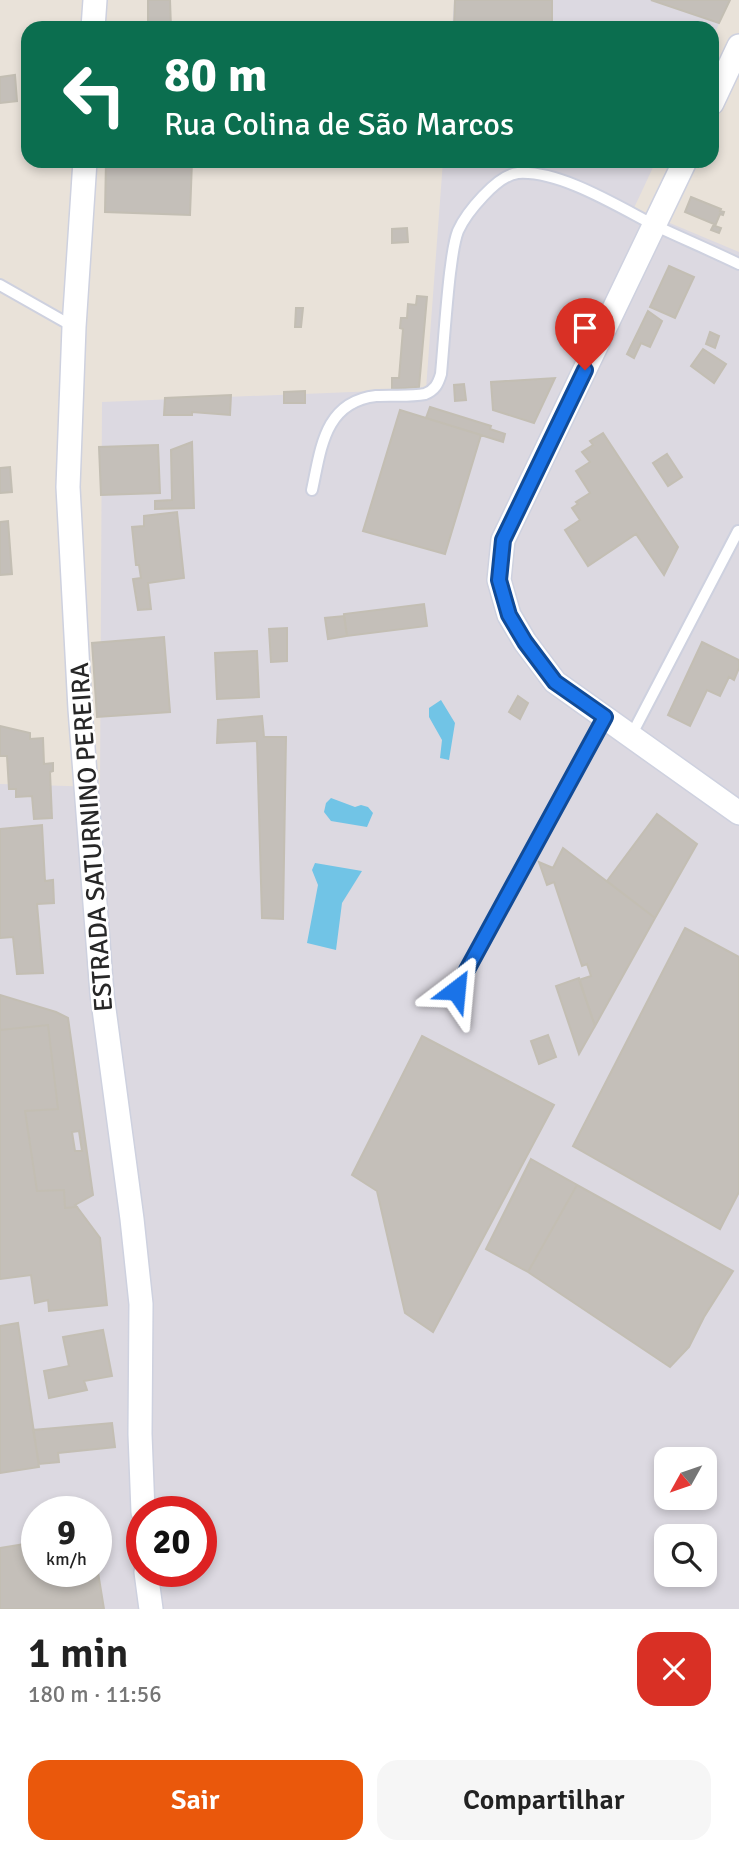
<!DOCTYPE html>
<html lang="pt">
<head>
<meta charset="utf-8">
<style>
	:root { --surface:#fff; --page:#f6f6f6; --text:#222; --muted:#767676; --accent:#ea580c }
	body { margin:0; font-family:Signika,sans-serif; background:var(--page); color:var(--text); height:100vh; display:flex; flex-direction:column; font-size:26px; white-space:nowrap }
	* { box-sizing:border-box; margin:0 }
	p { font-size:23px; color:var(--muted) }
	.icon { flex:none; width:38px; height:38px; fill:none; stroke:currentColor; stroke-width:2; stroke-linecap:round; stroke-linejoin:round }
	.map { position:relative; height:1609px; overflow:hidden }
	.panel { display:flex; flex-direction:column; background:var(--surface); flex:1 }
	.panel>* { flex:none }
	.top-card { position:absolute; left:21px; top:21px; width:698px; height:147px; border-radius:21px; box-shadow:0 4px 10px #0003; background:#0b6e4f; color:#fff; overflow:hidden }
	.needle { width:46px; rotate:230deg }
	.tools { position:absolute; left:654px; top:1447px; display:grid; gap:14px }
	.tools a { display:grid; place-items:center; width:63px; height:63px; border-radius:14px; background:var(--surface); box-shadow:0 4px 10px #0003; font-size:35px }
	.speed { position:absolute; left:21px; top:1496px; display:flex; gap:14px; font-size:35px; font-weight:700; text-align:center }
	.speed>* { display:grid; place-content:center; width:91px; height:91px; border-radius:50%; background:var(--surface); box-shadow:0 4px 10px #0003; line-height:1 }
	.speed small { font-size:18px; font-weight:400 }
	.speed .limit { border:10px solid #d22; background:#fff; color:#111 }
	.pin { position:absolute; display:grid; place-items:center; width:60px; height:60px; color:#fff; margin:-72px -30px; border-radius:50% 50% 50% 0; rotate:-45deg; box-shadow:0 0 7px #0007 }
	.pin .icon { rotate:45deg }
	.me { position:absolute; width:77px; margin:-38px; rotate:29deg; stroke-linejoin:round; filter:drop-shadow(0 0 5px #0008) }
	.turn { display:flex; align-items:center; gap:24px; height:147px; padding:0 28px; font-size:32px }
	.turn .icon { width:91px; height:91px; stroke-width:2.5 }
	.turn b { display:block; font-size:49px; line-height:60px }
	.round { display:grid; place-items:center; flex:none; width:74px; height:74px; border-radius:21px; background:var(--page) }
	.summary { display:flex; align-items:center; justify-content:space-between; height:119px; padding:0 28px }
	h1 { font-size:42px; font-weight:600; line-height:52px }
	.action { display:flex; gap:14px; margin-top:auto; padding:14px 28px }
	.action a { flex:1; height:80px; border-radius:21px; background:var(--accent); color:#fff; font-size:28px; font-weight:600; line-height:80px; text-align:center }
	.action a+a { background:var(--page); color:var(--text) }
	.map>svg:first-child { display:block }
	.industrial { fill:#dcd9e1; fill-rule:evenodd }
	.water { fill:#71c4e6 }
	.building { fill:#c4bfb9; stroke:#c3beb3; stroke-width:2; fill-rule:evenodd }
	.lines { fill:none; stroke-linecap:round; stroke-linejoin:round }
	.lane-casing { stroke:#ced1df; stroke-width:14 }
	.street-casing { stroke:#ced1df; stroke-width:26 }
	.lane { stroke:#fff; stroke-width:10 }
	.street { stroke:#fff; stroke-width:23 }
	.route-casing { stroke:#114b97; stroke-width:18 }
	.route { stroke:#1a73e8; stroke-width:12 }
	.labels { text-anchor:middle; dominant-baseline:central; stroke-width:5; stroke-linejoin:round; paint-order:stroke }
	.street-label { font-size:26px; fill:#272727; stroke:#fff }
</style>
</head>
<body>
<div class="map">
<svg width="739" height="1609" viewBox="0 0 739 1609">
	<rect width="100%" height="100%" fill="#e9e2d9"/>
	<path class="industrial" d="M 454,0 L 730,0 L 712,39 L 712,28 L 452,28 Z
		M 443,161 L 656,161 L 634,208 L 739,252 L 739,1609 L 0,1609 L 0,784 L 100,787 L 102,402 L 426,389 ZM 667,1460 L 705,1460 L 705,1498 L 667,1498 ZM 37,1512 L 96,1512 L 96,1572 L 37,1572 ZM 142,1512 L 201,1512 L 201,1572 L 142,1572 ZM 667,1536 L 705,1536 L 705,1575 L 667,1575 Z"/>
	<path class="water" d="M 441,700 L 455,723 L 449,760 L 440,758 L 442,740 L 429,717 L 429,708 Z
		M 331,798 L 355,807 L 361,805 L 368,807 L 373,813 L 367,827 L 331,821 L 324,812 L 326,803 Z
		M 315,863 L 362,871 L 342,903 L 336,950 L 307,943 L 318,885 L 312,870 Z"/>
	<path class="building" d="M 148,0 L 170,0 L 171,28 L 148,28 Z
		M 455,0 L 552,0 L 552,28 L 454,28 Z
		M 651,0 L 730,0 L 719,23 Z
		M 15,75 L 17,101 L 0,103 L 0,77 Z
		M 106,161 L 192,161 L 190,215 L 105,212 Z
		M 691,197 L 721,209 L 720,211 L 724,212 L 723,215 L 720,214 L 715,226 L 721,228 L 719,233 L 711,230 L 714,224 L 685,212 Z
		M 407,228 L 408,242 L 392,243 L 392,229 Z
		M 669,266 L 694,277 L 675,318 L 650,307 Z
		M 417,296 L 427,297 L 419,387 L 392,389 L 392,378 L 399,378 L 403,329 L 400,328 L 401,318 L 407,318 L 408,304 L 416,305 Z
		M 296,308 L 303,308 L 301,327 L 295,327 Z
		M 648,311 L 662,321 L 650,347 L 641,343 L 634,358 L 627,354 Z
		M 710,332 L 719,336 L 715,348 L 706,344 Z
		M 703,349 L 726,364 L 714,383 L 691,366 Z
		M 555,378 L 534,423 L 493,410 L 491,382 Z
		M 464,384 L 466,400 L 455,401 L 454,385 Z
		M 305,391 L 305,403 L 284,403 L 284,392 Z
		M 231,395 L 230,415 L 192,412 L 192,415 L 164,415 L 165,398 Z
		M 430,407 L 491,426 L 490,429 L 505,434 L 503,442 L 426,418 Z
		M 400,410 L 481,435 L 445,554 L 363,531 Z
		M 603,433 L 678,547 L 664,575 L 636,534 L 588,566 L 565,530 L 580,520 L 572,508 L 578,504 L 576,502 L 590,493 L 576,471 L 590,462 L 582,452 L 593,445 L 590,441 Z
		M 192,442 L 194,508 L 155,509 L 155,501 L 172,500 L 171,450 Z
		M 158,445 L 160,493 L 101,495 L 99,447 Z
		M 667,454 L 682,477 L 668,486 L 653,463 Z
		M 10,467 L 12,492 L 0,493 L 0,468 Z
		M 177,512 L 184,578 L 148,583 L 151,609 L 138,610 L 133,579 L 141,578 L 139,565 L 136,565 L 132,527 L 144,526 L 144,516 Z
		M 8,521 L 12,574 L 0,575 L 0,522 Z
		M 424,604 L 427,626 L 347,636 L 344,614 Z
		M 344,616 L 347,636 L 328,639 L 325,618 Z
		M 287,628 L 287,661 L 271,662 L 269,629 Z
		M 164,637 L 170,712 L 97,717 L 92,643 Z
		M 702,642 L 739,660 L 739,668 L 734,680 L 729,677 L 720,696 L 707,690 L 690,726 L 668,715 Z
		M 257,651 L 259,697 L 217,699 L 215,653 Z
		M 518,696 L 528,703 L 520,719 L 509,712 Z
		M 262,716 L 264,737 L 286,737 L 283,919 L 262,918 L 257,741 L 217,743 L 218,720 Z
		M 0,726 L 30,733 L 30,739 L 43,738 L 44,764 L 53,763 L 53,771 L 50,772 L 52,818 L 34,819 L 32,796 L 16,797 L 16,789 L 9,789 L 7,756 L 0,756 Z
		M 657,814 L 697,844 L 655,918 L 607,881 Z
		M 42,825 L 45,881 L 53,880 L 54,903 L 37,904 L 43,973 L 17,974 L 13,937 L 0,938 L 0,829 Z
		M 563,848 L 655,918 L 595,1026 L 579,980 L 591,976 L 587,964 L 582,966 L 554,882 L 547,885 L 539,862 L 553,868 Z
		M 685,928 L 739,957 L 739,1192 L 720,1229 L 573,1146 Z
		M 579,978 L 595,1026 L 579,1054 L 556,986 Z
		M 0,995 L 56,1012 L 68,1018 L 93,1195 L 75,1205 L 77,1207 L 65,1208 L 64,1190 L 37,1191 L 25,1111 L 58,1109 L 48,1025 L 0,1030 ZM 79,1131 L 82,1151 L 75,1151 L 72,1132 Z
		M 48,1025 L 58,1109 L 25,1111 L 37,1191 L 64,1190 L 65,1208 L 77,1207 L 100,1238 L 107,1305 L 49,1311 L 48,1300 L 35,1303 L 31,1275 L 0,1279 L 0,1030 Z
		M 548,1035 L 556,1057 L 539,1064 L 531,1041 Z
		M 422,1036 L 554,1105 L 433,1332 L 405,1313 L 377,1191 L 352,1175 Z
		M 531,1159 L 577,1185 L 528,1272 L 486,1249 Z
		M 577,1185 L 733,1271 L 704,1317 L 689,1347 L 670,1367 L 528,1272 Z
		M 18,1323 L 39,1467 L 0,1473 L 0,1326 Z
		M 103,1330 L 112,1376 L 84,1381 L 87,1390 L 49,1398 L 44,1371 L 69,1366 L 63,1337 Z
		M 112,1423 L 115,1447 L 58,1453 L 59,1462 L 39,1464 L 33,1430 Z
		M 37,1542 L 37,1572 L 96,1572 L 96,1560 L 104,1609 L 0,1609 L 0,1548 Z"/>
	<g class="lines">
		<defs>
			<path id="lane" d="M 0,285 L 74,327
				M 312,490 C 321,449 324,402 376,396 C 393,395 409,397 425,394 C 435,390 438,384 441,374 C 444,341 446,307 450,273 C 452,260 453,244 458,231 C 466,213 497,175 518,173 C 560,170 619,207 656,226 C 684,239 712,251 739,264
				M 631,736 L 738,531
				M 456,990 L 605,717"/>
			<path id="street" d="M 93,28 L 95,0
				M 712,103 L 739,46
				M 85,161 L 74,327 L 68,487 L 80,709 L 102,994 L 132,1219 L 141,1304 L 140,1434 L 143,1512
				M 685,161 L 503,540 L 499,580 L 509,615 L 525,642 L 555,682 L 739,813
				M 146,1572 L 151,1609"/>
		</defs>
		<use href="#lane" class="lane-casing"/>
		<use href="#street" class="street-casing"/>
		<use href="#lane" class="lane"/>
		<use href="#street" class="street"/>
	</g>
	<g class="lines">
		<defs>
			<path id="route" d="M 456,990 L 605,717 L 555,682 L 525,642 L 509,615 L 499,580 L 503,540 L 585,370"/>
		</defs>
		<use href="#route" class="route-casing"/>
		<use href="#route" class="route"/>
	</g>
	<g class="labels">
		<g class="street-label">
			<text transform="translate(92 837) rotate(-94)">ESTRADA SATURNINO PEREIRA</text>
		</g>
	</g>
</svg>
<div class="tools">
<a><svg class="needle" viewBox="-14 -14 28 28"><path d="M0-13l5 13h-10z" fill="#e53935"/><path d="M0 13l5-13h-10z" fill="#767676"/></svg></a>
<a><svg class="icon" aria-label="search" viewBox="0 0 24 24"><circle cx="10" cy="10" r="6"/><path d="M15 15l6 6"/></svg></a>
</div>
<div class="speed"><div>9<small>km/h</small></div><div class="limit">20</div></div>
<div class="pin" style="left:585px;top:370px;background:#d93025"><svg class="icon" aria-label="arrive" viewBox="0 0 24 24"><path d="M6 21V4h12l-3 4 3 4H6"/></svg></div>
<svg class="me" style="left:456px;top:990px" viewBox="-20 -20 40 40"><path d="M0-17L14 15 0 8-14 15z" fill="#1a73e8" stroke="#fff" stroke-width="4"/></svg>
<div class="top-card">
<div class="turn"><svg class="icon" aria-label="left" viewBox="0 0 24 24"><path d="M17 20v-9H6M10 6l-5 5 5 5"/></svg><div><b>80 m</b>Rua Colina de São Marcos</div></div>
</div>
</div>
<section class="panel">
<div class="summary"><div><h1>1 min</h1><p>180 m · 11:56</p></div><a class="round" style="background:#d93025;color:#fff"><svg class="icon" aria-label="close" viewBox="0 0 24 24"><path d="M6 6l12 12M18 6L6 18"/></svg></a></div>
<div class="action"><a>Sair</a><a>Compartilhar</a></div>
</section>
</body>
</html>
